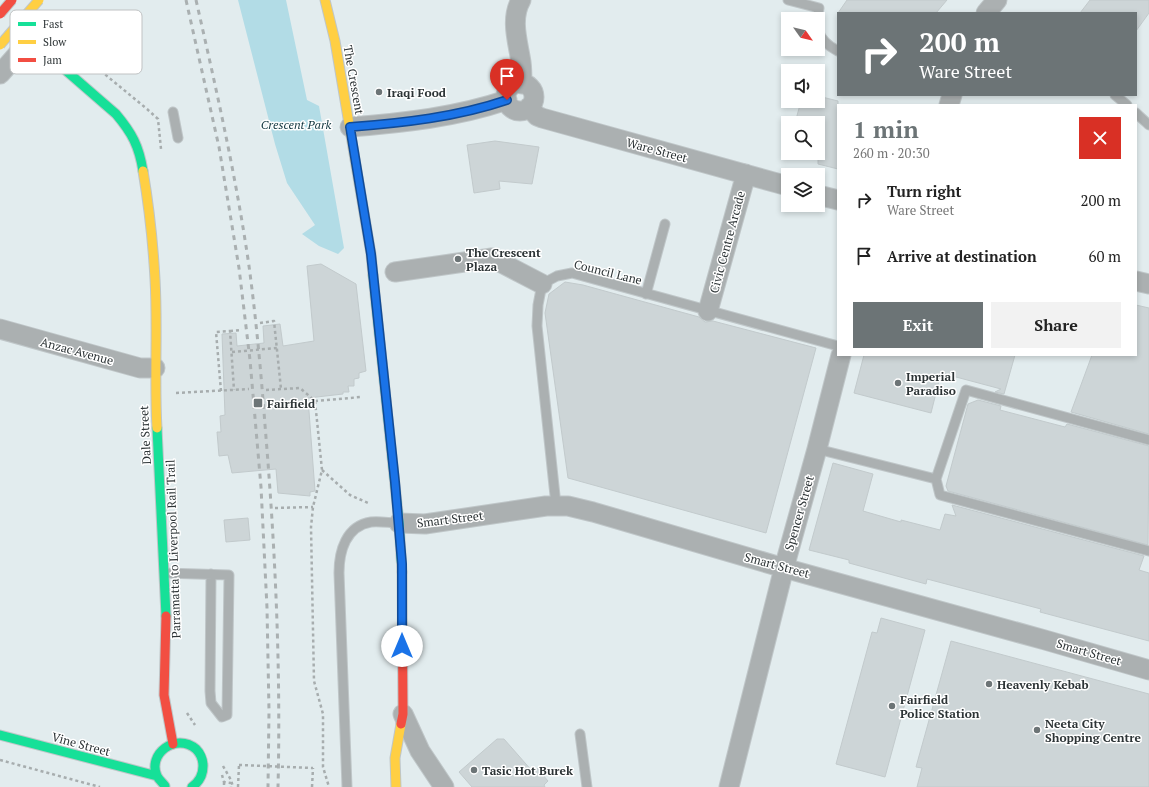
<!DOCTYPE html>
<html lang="en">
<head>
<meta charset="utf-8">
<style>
	:root { --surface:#fff; --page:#f2f2f2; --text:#222; --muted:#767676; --accent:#6c7476 }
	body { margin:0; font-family:"PT Serif",serif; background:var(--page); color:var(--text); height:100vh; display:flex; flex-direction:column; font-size:15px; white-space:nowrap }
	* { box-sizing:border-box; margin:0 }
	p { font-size:13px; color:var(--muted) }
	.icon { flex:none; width:22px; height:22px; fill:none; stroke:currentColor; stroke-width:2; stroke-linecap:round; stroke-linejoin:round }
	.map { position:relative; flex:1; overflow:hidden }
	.drawer { position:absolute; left:837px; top:104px; width:300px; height:252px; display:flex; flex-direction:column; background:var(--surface); border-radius:0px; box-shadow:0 2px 6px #0003 }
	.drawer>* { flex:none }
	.guide { position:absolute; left:837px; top:12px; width:300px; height:84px; border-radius:0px; box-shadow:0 2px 6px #0003; background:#6c7476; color:#fff; overflow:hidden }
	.needle { width:26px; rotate:124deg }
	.tools { position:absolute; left:781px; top:12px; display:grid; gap:8px }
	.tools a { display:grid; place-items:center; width:44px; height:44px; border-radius:0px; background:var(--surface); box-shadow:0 2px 6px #0003; font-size:20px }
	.pin { position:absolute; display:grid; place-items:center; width:34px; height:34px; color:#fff; margin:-41px -17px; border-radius:50% 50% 50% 0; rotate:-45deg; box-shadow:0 0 4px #0007 }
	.pin .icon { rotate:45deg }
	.me { position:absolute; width:44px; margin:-22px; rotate:0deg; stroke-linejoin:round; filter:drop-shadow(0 0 3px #0008) }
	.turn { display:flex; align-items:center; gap:14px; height:84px; padding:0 16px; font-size:18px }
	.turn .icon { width:52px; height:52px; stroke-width:2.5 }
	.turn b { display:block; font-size:28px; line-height:34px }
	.round { display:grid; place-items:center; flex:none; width:42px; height:42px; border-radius:0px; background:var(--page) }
	.headline { display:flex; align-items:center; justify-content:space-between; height:68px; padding:0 16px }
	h1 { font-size:24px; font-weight:700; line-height:30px; color:var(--accent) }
	.action { display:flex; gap:8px; margin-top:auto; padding:8px 16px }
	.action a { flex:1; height:46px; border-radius:0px; background:var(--accent); color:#fff; font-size:16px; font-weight:700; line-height:46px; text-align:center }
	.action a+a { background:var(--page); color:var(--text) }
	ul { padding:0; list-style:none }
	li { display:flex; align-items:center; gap:12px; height:56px; padding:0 16px }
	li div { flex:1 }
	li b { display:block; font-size:15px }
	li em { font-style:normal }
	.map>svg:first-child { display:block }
	.green { fill:#b2dce6 }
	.building { fill:#cdd5d7; stroke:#c2cacc }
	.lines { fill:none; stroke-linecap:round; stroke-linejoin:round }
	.lane-casing { stroke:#bfc6c8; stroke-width:11 }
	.street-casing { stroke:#bfc6c8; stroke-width:21 }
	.fast-casing { stroke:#bfc6c8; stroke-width:11 }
	.slow-casing { stroke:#bfc6c8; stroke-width:11 }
	.jam-casing { stroke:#bfc6c8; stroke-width:11 }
	.path { stroke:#a7adae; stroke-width:2.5; stroke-dasharray:3 3; stroke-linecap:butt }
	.lane { stroke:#abb0b1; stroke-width:9 }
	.street { stroke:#abb0b1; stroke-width:19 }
	.fast { stroke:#16e098; stroke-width:9 }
	.slow { stroke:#ffcf43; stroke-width:9 }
	.jam { stroke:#f24e42; stroke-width:9 }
	.rail { stroke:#aab0b1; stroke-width:3; stroke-dasharray:5 5; stroke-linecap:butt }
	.slow-bridge-casing { stroke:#bfc6c8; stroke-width:11; stroke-linecap:butt }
	.jam-bridge-casing { stroke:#bfc6c8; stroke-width:11; stroke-linecap:butt }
	.path-bridge { stroke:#a7adae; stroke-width:2.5; stroke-dasharray:3 3; stroke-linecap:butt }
	.slow-bridge { stroke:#ffcf43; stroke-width:9 }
	.jam-bridge { stroke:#f24e42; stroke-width:9 }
	.route-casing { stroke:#114b97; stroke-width:10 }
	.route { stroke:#1a73e8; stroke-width:7 }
	.poi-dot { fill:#6c7476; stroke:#fff; stroke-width:1.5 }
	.labels { text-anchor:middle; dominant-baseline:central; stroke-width:3; stroke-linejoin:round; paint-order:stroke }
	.street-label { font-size:12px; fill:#2d3436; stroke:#fff }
	.poi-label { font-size:12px; font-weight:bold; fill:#2d3436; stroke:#fff; text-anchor:start }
	.park-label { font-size:12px; font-style:italic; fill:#143942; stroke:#fff }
	.key { fill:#fff; stroke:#c0c2c3; stroke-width:1 }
	.key-label { font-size:11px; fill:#2d3436 }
</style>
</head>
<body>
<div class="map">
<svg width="1149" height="787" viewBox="0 0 1149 787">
	<rect width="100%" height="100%" fill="#e2ecee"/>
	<path class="green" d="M 238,0 L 286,0 L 307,100 L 319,106 L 344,248 L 338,254 L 319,246 L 302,234 L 315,225 L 287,183 L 275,144 Z"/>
	<path class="building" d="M 847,0 L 947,0 L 936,13 L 838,13 Z
		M 1090,0 L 1149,0 L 1149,13 L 1136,31 L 1136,13 L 1080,13 Z
		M 818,96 L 838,101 L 838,169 L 818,164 L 818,123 L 795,123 L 801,101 L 818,101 Z
		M 495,141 L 539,147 L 532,184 L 499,181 L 500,189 L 474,193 L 467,145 Z
		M 321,264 L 356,284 L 366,371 L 359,373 L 359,378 L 354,379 L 354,386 L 348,386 L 349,392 L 343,392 L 343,394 L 308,398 L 315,491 L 310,492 L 310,496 L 278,493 L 276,469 L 232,473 L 228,455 L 219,456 L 217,432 L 221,432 L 220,416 L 225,415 L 222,334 L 236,333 L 237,346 L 264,343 L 263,326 L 280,324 L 283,346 L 314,341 L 307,266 Z
		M 565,282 L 583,285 L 699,317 L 705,322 L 713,321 L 816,348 L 766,533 L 568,478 L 545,313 L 549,294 Z
		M 1136,305 L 1149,308 L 1149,434 L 1071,412 L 1092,355 L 1136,355 Z
		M 864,355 L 1015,355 L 1004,394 L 995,392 L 1001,389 L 941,373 L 931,413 L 854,393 Z
		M 978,400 L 1001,406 L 1000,410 L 1065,427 L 1067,424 L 1149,446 L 1148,545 L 948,491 L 946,486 L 968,404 Z
		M 833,463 L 873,474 L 863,511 L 901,522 L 901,520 L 940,530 L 945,514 L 956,516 L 952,505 L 1144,556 L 1139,570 L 1149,573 L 1149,641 L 1040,612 L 1041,609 L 927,579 L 926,584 L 849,563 L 849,560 L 809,550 Z
		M 248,518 L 250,540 L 226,542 L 224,520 Z
		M 881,618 L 925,630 L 885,777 L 836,764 L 872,632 L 877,633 Z
		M 951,641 L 1149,694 L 1149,787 L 917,787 L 922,768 L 916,767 Z
		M 497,739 L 504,739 L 533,772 L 537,768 L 548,781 L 544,785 L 545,787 L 472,787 L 459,772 Z"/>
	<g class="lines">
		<defs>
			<path id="lane" d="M 788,0 L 819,8 L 817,19
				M 818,30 C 821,40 828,46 838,51
				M 1115,95 L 1127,105
				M 173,112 L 178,138
				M 1136,113 L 1149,125
				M 646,294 L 665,224
				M 1149,440 L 966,390 L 936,479 L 940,495 L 1149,551
				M 817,449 L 936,479
				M 556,505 L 537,326 L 538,305 L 542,284 L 557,276 L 572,273 L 838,346
				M 165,573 L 229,575 L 227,715 L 222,717 L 211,703 L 210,691 L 211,574
				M 580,734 L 587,787
				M 347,787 L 339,573 C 339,551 346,526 371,522 C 380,521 390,523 399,523"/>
			<path id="street" d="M 521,0 C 510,19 518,42 521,62 C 522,69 522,76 522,84
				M 986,13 L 997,0
				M 0,74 L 30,40
				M506 97a14 14 0 1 1 28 0a14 14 0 1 1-28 0Z
				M 949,105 L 952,95
				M 529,107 L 537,116 L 542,118 L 788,186
				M 350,127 C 403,123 457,117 507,100
				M 818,195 L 838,200
				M 395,272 L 492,258 L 542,284
				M 1136,281 L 1149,284
				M 708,311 L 746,174
				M 0,329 L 140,368 L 155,368
				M 399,523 L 425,524 L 546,506 L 568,506 L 593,512 L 784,568 L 1045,640 L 1149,670
				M 403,714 L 420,751 L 444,787
				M 729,787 L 784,568 L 817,449 L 841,355"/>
			<path id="fast" d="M 25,35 L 116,114 C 132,133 139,146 143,171
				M 373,275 L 399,523 L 402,572
				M 157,428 L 166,616
				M 0,735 L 157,776
				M 165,786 C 163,783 159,780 157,776 C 147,754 176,732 196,749 C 200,753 203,760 203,766 C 203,775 199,782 192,787"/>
			<path id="slow" d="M 325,0 L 335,41 L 371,254 L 373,275
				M 143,171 C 149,206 153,243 155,279 C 158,329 154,378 157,428
				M 396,787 L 395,758 L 401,724"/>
			<path id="jam" d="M 166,616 L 164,695 L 173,744
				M 401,724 L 403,714 L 402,572"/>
		</defs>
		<use href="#lane" class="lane-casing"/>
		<use href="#street" class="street-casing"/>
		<use href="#fast" class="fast-casing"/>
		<use href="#slow" class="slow-casing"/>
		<use href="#jam" class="jam-casing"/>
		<path class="path" d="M 96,67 L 147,109 L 158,119 L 161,149
			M 260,323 L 274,321 L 281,389
			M 230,331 L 242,330
			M 266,390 L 300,388 L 315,401 L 322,470 L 313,507 L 311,527 L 314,681 L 323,714 L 323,767 L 329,787
			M 221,391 L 216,332 L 230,331 L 234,390
			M 176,393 L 249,389
			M 315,401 L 361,397
			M 322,470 L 350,495 L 368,503
			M 275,508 L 313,507
			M 187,713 L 195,725
			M 0,760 L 100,787
			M 223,766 L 231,780 L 233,787
			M 222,775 L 224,782 L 231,783 L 231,787
			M 224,782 L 224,787
			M 238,787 L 239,765
			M 312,787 L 313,768"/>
		<use href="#lane" class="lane"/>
		<use href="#street" class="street"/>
		<use href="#fast" class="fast"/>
		<use href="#slow" class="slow"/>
		<use href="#jam" class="jam"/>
		<path class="rail" d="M 186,0 L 219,147 L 239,268 L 250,360 L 261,487 L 267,608 L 269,711 L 268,787
			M 196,0 C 216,88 236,176 249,266 C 256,318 261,372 265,425 C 275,545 281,666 278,787"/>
		<defs>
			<path id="slow-bridge" d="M 0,45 L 39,0"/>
			<path id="jam-bridge" d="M 0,14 L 12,0"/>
		</defs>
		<use href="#slow-bridge" class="slow-bridge-casing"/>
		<use href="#jam-bridge" class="jam-bridge-casing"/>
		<path class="path-bridge" d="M 232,352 L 277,348
			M 239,765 L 313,768"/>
		<use href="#slow-bridge" class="slow-bridge"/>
		<use href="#jam-bridge" class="jam-bridge"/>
	</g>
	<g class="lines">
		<defs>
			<path id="route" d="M 402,646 L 402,564 L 395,482 L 371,254 L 350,127 C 403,123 457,117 507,100"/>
		</defs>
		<use href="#route" class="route-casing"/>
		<use href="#route" class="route"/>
	</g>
	<g class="poi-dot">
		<circle cx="379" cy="92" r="4"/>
		<circle cx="458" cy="259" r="4"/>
		<circle cx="898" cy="383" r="4"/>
		<rect x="253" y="398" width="10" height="10" rx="2"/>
		<circle cx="989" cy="684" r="4"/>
		<circle cx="892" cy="706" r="4"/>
		<circle cx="1037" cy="730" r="4"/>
		<circle cx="474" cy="770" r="4"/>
	</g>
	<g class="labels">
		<g class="street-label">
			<text transform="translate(354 80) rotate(80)">The Crescent</text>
			<text transform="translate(657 150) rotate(15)">Ware Street</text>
			<text transform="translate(727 242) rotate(-75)">Civic Centre Arcade</text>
			<text transform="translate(608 272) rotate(14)">Council Lane</text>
			<text transform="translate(77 351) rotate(15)">Anzac Avenue</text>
			<text transform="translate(145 435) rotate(-93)">Dale Street</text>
			<text transform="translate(799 513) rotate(-74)">Spencer Street</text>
			<text transform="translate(450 519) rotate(-7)">Smart Street</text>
			<text transform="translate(173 549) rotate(-92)">Parramatta to Liverpool Rail Trail</text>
			<text transform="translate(777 565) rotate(15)">Smart Street</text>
			<text transform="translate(1089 652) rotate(16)">Smart Street</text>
			<text transform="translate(81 744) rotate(15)">Vine Street</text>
		</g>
		<g class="poi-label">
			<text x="387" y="92">Iraqi Food</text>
			<text x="466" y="252">The Crescent<tspan x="466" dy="14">Plaza</tspan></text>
			<text x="906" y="376">Imperial<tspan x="906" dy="14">Paradiso</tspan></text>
			<text x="267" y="403">Fairfield</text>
			<text x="997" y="684">Heavenly Kebab</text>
			<text x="900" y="699">Fairfield<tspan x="900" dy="14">Police Station</tspan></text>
			<text x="1045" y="723">Neeta City<tspan x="1045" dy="14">Shopping Centre</tspan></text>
			<text x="482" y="770">Tasic Hot Burek</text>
		</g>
		<g class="park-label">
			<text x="296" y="124">Crescent Park</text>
		</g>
	</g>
	<rect x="10" y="10" width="132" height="64" rx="6" class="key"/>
	<rect x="18" y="22" width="18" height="4" fill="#16e098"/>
	<rect x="18" y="40" width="18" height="4" fill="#ffcf43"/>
	<rect x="18" y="58" width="18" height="4" fill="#f24e42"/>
	<g class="key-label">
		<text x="43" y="28">Fast</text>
		<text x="43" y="46">Slow</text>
		<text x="43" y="64">Jam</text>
	</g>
</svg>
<div class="tools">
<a><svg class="needle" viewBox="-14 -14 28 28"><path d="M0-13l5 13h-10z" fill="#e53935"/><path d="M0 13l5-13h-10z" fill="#767676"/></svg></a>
<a><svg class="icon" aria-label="sound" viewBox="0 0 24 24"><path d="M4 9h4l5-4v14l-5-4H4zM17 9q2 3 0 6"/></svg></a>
<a><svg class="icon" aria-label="search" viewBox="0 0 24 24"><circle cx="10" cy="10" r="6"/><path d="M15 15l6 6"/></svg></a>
<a><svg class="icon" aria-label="layers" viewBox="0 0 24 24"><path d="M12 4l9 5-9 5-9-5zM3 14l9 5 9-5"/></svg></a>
</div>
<div class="pin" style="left:507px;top:100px;background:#d93025"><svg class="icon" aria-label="arrive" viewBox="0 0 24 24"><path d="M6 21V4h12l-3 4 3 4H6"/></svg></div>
<svg class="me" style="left:402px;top:646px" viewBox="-20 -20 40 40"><circle r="19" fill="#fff"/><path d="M0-13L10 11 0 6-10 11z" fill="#1a73e8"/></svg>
<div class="guide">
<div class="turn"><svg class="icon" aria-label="right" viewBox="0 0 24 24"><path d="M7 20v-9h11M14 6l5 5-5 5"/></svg><div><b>200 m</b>Ware Street</div></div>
</div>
<section class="drawer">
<div class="headline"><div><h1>1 min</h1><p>260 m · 20:30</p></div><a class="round" style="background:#d93025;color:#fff"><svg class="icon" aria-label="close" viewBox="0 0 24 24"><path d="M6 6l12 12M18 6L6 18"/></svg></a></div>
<ul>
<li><svg class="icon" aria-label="right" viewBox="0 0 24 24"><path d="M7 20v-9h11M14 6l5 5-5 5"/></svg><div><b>Turn right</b><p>Ware Street</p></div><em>200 m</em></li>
<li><svg class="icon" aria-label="arrive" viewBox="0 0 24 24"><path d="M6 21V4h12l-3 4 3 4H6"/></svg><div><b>Arrive at destination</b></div><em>60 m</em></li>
</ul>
<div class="action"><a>Exit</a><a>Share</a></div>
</section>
</div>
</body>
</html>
